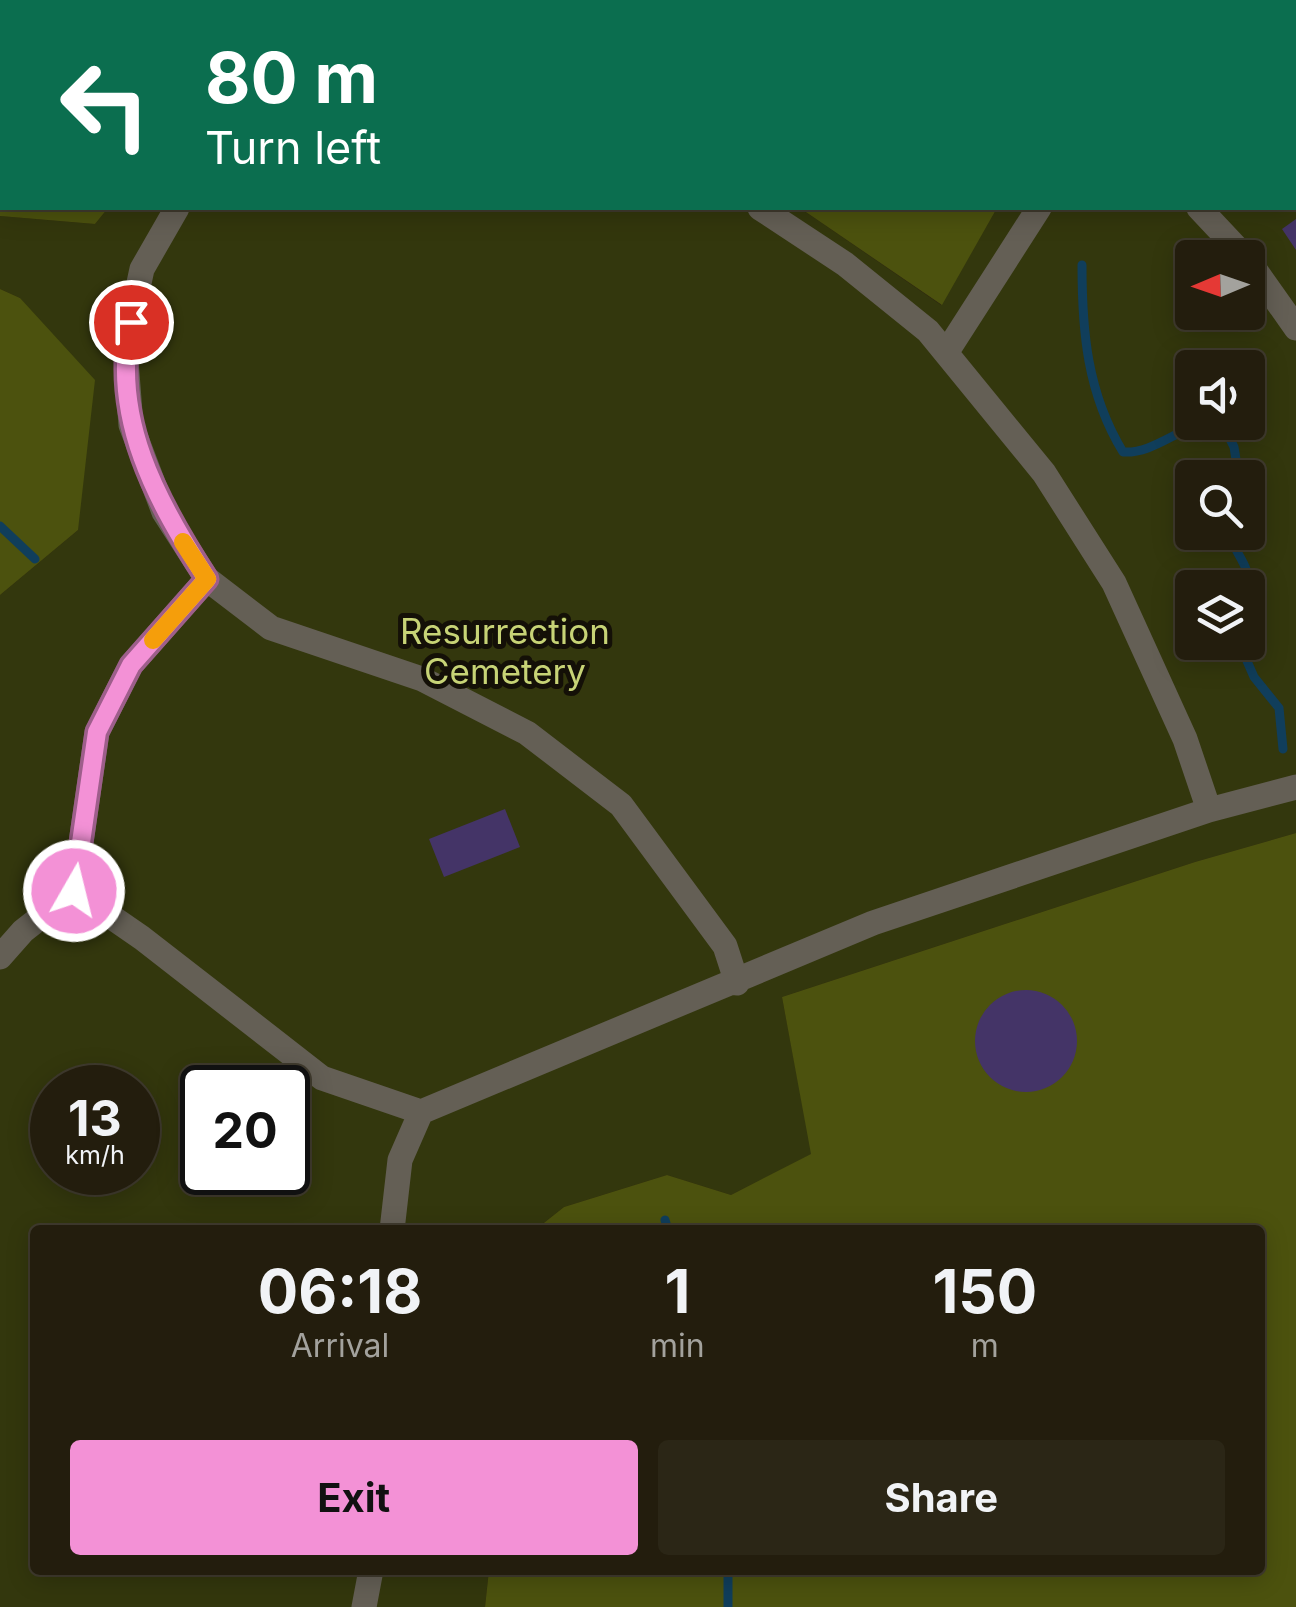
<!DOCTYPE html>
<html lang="en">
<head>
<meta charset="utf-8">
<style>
	:root { --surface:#231d0d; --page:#2b2616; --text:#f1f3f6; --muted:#a3a29d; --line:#403b2e; --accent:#f391d6 }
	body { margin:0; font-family:Inter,sans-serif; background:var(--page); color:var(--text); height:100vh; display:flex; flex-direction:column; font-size:38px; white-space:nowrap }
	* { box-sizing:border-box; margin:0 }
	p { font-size:32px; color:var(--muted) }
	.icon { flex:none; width:55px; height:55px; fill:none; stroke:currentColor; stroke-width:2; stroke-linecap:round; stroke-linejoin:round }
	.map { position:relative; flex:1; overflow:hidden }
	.panel { position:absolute; left:30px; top:1225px; width:1235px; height:350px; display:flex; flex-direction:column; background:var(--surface); border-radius:10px; box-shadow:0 5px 25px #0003,0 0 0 2px var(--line) }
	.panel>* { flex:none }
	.hud { position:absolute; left:0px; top:0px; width:1298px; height:210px; box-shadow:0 5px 25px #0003,0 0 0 2px var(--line); background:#0b6e4f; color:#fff; overflow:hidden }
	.needle { width:65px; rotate:268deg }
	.buttons { position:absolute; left:1175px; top:240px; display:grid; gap:20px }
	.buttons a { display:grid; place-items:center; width:90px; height:90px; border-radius:10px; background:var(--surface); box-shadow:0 5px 25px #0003,0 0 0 2px var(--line); font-size:50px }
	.speed { position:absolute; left:30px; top:1065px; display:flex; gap:20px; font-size:50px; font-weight:700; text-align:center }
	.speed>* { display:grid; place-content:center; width:130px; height:130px; border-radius:50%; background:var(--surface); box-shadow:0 5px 25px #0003,0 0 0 2px var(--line); line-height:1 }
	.speed small { font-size:25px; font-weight:400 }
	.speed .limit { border:5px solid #111; border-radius:15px; background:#fff; color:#111 }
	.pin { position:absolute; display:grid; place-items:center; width:85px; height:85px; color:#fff; margin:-42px; border:5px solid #fff; border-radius:50%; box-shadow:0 2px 10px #0007 }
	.me { position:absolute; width:110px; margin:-55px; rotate:8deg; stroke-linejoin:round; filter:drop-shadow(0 0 8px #0008) }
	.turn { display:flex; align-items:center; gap:35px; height:210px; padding:0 40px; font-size:45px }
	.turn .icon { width:130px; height:130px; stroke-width:2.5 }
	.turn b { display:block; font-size:70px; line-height:85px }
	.eta { display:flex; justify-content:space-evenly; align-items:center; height:170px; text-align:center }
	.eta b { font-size:60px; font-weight:700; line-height:70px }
	.cta { display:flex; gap:20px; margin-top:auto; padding:20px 40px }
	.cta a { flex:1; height:115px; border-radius:10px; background:var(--accent); color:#111; font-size:40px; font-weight:700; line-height:115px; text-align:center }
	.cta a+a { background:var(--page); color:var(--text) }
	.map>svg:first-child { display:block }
	.green { fill:#33370d; fill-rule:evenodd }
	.forest { fill:#4c520e }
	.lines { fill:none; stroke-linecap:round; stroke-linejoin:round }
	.stream { stroke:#103e5b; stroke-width:9 }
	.building { fill:#443467 }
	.minor { stroke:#645f55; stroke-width:25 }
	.route-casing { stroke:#9e5e8b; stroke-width:25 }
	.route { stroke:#f391d6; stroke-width:18 }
	.slow { stroke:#f59e0b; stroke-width:18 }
	.labels { text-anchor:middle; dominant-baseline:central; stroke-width:10; stroke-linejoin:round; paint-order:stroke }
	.park-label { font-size:35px; fill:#c7d376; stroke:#141007 }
</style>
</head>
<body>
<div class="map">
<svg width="1296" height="1607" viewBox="0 0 1296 1607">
	<rect width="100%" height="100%" fill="#2f2711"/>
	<path class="green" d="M 1096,0 L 1296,0 L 1296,833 L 1195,862 L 782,997 L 812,1154 L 731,1195 L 667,1175 L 564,1207 L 535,1230 L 35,1230 L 35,1570 L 489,1570 L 485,1607 L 0,1607 L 0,595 L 78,530 L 20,298 L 0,289 L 0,216 L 95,224 L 108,208 L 800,208 L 941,305 L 997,208 L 1295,208 L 1295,2 ZM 1192,258 L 1248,258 L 1248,312 L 1192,312 ZM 1192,368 L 1248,368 L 1248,422 L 1192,422 ZM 1192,478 L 1248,478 L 1248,532 L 1192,532 ZM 1192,588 L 1248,588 L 1248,642 L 1192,642 ZM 52,1088 L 138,1088 L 138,1172 L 52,1172 ZM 202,1088 L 288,1088 L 288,1172 L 202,1172 Z"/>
	<path class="forest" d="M 0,0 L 1096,0 L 2,2 L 2,208 L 108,208 L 95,224 L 0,216 Z
		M 800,208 L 997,208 L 942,305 Z
		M 0,289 L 20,298 L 95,380 L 78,530 L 0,595 Z
		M 1296,833 L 1296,1607 L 485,1607 L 489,1570 L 1260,1570 L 1260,1230 L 535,1230 L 564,1207 L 667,1175 L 731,1195 L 811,1154 L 782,997 L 1195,862 Z"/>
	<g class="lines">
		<path class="stream" d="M 905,0 L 906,2
			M 1082,265 C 1082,331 1087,393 1123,452 C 1153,454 1178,428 1208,422
			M 1209,422 L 1224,427 L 1234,447 L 1239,478
			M 0,526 L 35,559
			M 1232,532 C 1231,546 1241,556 1246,569 C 1252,591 1249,618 1248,641
			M 1247,642 L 1247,661 L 1254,677 L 1279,708 L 1283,749
			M 665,1220 L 668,1230
			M 728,1570 L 728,1607"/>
	</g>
	<path class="building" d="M 1296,219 L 1296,250 L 1282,229 Z
		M 505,809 L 520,847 L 444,877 L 429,839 Z
		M975 1041a51 51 0 1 1 102 0a51 51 0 1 1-102 0Z"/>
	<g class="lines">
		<path class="minor" d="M 1195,0 L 1197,2
			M 1153,2 L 1153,0
			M 1295,88 L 1296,89
			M 177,208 L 142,269 L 125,348 L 131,425 L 164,512 L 207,579 L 271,628 L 422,679 L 527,733 L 621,805 L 725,946 L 737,983
			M 760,208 L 845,264 L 928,331 L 1044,473 L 1114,583 L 1185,739 L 1209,810
			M 1199,208 L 1246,258
			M 1248,260 L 1296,328
			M 946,353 L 1039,208
			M 74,891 L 142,938 L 322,1078 L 421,1112 L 873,923 L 1209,810 L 1296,787
			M 0,957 L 23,931 L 74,891 L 97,732 L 131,665 L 207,579
			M 392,1230 L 400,1160 L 421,1112
			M 364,1607 L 371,1570"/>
	</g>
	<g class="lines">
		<defs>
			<path id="route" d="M 74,891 L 97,732 L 131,665 L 207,579 C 157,502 110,417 131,322"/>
		</defs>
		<use href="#route" class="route-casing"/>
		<use href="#route" class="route"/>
		<path class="slow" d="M 153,640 L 207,579 L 183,542"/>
	</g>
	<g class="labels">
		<g class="park-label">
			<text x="505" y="631">Resurrection<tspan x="505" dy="40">Cemetery</tspan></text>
		</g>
	</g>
</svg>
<div class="buttons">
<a><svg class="needle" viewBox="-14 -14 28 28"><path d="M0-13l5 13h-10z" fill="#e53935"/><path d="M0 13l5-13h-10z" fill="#a3a29d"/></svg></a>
<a><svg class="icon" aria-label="sound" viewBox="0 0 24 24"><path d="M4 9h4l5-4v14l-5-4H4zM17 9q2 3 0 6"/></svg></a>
<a><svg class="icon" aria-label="search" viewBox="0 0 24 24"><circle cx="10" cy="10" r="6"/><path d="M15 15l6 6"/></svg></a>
<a><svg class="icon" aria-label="layers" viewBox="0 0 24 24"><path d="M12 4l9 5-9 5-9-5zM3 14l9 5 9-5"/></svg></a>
</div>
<div class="speed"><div>13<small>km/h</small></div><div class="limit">20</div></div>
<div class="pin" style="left:131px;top:322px;background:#d93025"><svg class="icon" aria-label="arrive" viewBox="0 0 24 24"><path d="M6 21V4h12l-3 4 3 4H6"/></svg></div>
<svg class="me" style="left:74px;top:891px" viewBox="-20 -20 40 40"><circle r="17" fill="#f391d6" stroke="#fff" stroke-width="3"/><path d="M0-11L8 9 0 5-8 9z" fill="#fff"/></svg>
<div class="hud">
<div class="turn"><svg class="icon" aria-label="left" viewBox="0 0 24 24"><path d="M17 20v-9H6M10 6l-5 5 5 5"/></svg><div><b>80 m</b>Turn left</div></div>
</div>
<section class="panel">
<div class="eta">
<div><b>06:18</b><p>Arrival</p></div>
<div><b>1</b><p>min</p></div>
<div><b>150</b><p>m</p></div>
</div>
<div class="cta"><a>Exit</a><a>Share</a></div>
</section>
</div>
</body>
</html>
